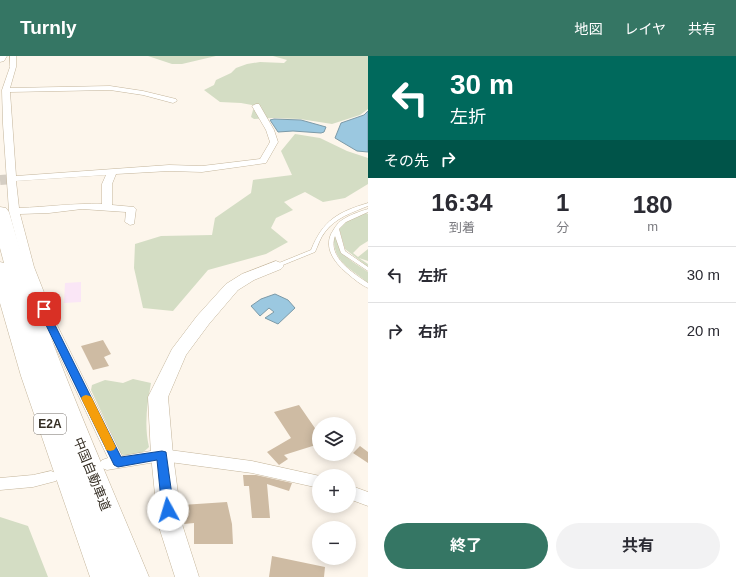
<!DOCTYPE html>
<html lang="ja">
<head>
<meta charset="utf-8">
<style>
	:root { --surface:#fff; --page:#f2f2f3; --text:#2b2b33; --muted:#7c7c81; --line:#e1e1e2; --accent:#357664 }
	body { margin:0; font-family:Helvetica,"Noto Sans JP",sans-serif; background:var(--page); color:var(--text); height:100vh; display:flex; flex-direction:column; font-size:15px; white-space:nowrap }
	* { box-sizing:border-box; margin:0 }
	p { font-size:13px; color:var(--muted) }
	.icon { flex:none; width:22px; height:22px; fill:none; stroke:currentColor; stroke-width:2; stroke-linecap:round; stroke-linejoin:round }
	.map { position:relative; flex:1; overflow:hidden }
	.panel { display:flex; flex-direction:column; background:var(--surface); width:368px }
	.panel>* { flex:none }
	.banner { background:#00695c; color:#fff; overflow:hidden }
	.fabs { position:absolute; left:312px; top:361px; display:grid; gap:8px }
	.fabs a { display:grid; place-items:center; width:44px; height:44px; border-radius:50%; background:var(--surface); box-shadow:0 2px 10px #0003; font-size:20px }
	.pin { position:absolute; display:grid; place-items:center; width:34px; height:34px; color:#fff; margin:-17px; border-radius:8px; box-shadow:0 2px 6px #0006 }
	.me { position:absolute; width:44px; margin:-22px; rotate:354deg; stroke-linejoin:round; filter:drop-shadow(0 0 3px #0008) }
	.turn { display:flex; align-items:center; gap:14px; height:84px; padding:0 16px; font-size:18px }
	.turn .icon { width:52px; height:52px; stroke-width:2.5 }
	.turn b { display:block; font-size:28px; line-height:34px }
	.then { display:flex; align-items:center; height:38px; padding:0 16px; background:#0003; gap:8px; font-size:15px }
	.eta { display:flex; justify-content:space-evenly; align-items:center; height:68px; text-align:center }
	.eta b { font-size:24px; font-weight:700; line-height:28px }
	.button { display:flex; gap:8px; margin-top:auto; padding:8px 16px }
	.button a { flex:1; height:46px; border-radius:24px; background:var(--accent); color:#fff; font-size:16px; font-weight:700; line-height:46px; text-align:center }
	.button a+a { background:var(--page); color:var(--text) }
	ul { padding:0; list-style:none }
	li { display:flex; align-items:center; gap:12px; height:56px; padding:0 16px; border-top:1px solid var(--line) }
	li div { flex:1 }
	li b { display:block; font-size:15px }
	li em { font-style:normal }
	header { display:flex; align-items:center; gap:24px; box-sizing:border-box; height:56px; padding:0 20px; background:var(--accent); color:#fff }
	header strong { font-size:19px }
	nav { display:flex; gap:22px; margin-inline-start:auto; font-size:14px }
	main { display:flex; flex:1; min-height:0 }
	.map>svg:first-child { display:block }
	.industrial { fill:#fae6f6 }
	.green { fill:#d4ddc4 }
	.water { fill:#9bc8e0; stroke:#7c9aa8 }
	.building { fill:#cebba3 }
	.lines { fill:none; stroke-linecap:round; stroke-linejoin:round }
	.street-tunnel { stroke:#d5cec4; stroke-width:10; stroke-dasharray:10 5; stroke-linecap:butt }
	.lane-casing { stroke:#c4b59b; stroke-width:1 }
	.street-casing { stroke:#c4b59b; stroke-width:1 }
	.secondary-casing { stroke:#c4b59b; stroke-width:1 }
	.highway-casing { stroke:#c4b59b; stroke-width:1 }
	.lane { fill:#fff; fill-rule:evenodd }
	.street { fill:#fff; fill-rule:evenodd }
	.secondary { fill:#fff; fill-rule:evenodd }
	.highway { fill:#fff; fill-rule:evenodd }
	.route { fill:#1a73e8; stroke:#114b97 }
	.slow { fill:#f59e0b }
	.labels { text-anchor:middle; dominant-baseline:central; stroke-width:3; stroke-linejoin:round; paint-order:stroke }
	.shield { fill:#fff; stroke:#726d66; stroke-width:1 }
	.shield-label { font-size:12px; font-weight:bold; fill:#352e24 }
	.street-label { font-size:13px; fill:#352e24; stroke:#fff }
</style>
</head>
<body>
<header>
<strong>Turnly</strong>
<nav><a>地図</a><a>レイヤ</a><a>共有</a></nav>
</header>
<main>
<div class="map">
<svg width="368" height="521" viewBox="0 0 368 521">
	<rect width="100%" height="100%" fill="#fdf6ec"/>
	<path class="industrial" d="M 81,226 L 81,246 L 64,247 L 65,227 Z"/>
	<path class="green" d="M 148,0 L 216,0 L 182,8 L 172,8 Z
		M 273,0 L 368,0 L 368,53 L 360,59 L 332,68 L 300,63 L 273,62 L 254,63 L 251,61 L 253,54 L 262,51 L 241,47 L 220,46 L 204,34 L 214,29 L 216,24 L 231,17 L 236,12 L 247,8 L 260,6 L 284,7 L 287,4 Z
		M 295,78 L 320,82 L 347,95 L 368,102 L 368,128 L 345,142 L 323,146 L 305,136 L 284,146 L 293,154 L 276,162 L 271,172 L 288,186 L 266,198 L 208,214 L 173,255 L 143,252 L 134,212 L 135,188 L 161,180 L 212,179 L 215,162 L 251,137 L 253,124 L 292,119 L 281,95 Z
		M 366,157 L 368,158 L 368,185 L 360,190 L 353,197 L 358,201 L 368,193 L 368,205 L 359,202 L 368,208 L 368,211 L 345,193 L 339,172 L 345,166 Z
		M 334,179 C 344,202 347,202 368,216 L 368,227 C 351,212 332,207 334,179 Z
		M 133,323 L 151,327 C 147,349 144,369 149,391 C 143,398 130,402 121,398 L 91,334 L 92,329 L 105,324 L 123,327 Z
		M 0,461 L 28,470 L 48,521 L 0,521 Z"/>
	<path class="water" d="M 368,55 L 368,96 L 357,95 L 335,82 L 341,67 L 364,59 Z
		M 274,63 L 301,64 L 326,71 L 324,76 L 321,77 L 293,75 L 278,76 L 270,64 Z
		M 275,238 L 288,244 L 295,252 L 278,268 L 265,262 L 274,256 L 269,252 L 260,260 L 251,250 L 261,243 Z"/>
	<path class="building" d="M 103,284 L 111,298 L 104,301 L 109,310 L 93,314 L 81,290 Z
		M 299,349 L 319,378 L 319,388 L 284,399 L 288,403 L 279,409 L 267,396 L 291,382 L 274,356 Z
		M 360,390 L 368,396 L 368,407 L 353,397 Z
		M 243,419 L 256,419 L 292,427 L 289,435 L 267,428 L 270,462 L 252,462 L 249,430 L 244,430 Z
		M 227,446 L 232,468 L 233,488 L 194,488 L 194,467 L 184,468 L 182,449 Z
		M 272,500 L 325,511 L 324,521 L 269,521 Z"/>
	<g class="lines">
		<path class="street-tunnel" d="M 0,124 L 12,123"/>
		<defs>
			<path id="lane" d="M 368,147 L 368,150 C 353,156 335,162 325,176 C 320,182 318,190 315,196 L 278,211 L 276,212 L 273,210 L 274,209 L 311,194 C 323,164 338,156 368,147 Z
				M 368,153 L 368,156 L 346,166 L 339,173 L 345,195 L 368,211 L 368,215 L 341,197 L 335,180 C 327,201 353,217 368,227 L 368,232 C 361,229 354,223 348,218 C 336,208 324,194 331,178 C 334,173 337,167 342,164 C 349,159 361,155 368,153 Z"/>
			<path id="street" d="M 10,0 L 16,0 L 16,11 L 10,32 L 110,30 L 143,35 L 176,43 L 177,45 L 173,47 L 143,39 L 110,34 L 10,36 L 16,120 L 169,109 L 202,110 L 260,103 L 270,86 L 266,74 L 252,50 L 256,48 L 259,48 L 274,74 L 278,86 L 266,107 L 202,116 L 169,115 L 116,118 L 112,128 L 112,149 L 134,151 L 136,153 L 134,168 L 130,169 L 125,166 L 126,156 L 82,153 L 49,157 L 20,158 L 34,211 L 56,267 L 122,400 L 162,393 L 252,405 L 320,420 L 319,432 L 252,417 L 162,405 L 107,414 L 102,412 L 99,408 L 102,404 L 108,402 L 44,267 L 24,211 L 9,155 L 3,68 L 2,34 L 10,11 ZM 106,119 L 102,128 L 102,148 C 74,147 47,151 19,152 L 16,125 Z
				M 51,415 L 56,417 L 59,421 L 56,425 L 33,431 L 0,434 L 0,422 L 33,419 Z
				M 349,429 L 368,436 L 368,450 L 349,443 Z"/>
			<path id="secondary" d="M 276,205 L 281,207 L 284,210 L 281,213 L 254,224 L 238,234 L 209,268 L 186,299 L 168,341 L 173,399 L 182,468 L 199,521 L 175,521 L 158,468 L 151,399 L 148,341 L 172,293 L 197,260 L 226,228 L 242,218 Z"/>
			<path id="highway" d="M 0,0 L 7,0 L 4,5 L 0,6 Z
				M 0,151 L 6,152 L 9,156 C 45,282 99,400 149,521 L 90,521 L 21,320 L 0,247 L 0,206 L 4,207 L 0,192 Z"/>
		</defs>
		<use href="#lane" class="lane-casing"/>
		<use href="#street" class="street-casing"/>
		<use href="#secondary" class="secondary-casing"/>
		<use href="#highway" class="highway-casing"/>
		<use href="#lane" class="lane"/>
		<use href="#street" class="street"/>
		<use href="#secondary" class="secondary"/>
		<use href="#highway" class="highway"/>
	</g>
	<path class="route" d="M 44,250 L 49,253 L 54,267 L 121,401 L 162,395 L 166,396 L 174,454 L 172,458 L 168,459 L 164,458 L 162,454 L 157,404 L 118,411 L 114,409 L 45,267 L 40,253 Z"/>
	<path class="slow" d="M 86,339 L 90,340 L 92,342 L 116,391 L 114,394 L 110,395 L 106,394 L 105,391 L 81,342 L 83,340 Z"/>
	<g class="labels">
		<rect class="shield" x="34" y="358" width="32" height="20" rx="3"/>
		<g class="shield-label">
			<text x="50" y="368">E2A</text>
		</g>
		<g class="street-label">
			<text transform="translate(92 418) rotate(68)">中国自動車道</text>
		</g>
	</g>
</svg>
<div class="fabs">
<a><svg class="icon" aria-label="layers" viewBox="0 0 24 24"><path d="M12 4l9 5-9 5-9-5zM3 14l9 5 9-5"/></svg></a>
<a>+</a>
<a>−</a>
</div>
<div class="pin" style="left:44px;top:253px;background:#d93025"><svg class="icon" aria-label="arrive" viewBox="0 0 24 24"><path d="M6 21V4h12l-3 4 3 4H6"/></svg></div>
<svg class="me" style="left:168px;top:454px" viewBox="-20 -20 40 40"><circle r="19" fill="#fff"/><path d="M0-13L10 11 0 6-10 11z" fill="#1a73e8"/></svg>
</div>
<section class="panel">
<div class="banner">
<div class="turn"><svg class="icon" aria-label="left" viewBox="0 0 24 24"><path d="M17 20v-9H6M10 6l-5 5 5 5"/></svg><div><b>30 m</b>左折</div></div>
<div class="then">その先<svg class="icon" aria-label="right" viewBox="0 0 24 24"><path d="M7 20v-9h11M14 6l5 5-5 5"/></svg></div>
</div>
<div class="eta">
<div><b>16:34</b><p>到着</p></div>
<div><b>1</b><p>分</p></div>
<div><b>180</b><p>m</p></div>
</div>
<ul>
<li><svg class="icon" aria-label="left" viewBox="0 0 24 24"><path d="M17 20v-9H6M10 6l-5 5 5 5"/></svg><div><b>左折</b></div><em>30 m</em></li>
<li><svg class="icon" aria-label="right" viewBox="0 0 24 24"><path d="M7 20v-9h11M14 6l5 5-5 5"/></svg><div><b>右折</b></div><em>20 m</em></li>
</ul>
<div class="button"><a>終了</a><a>共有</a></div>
</section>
</main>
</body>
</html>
